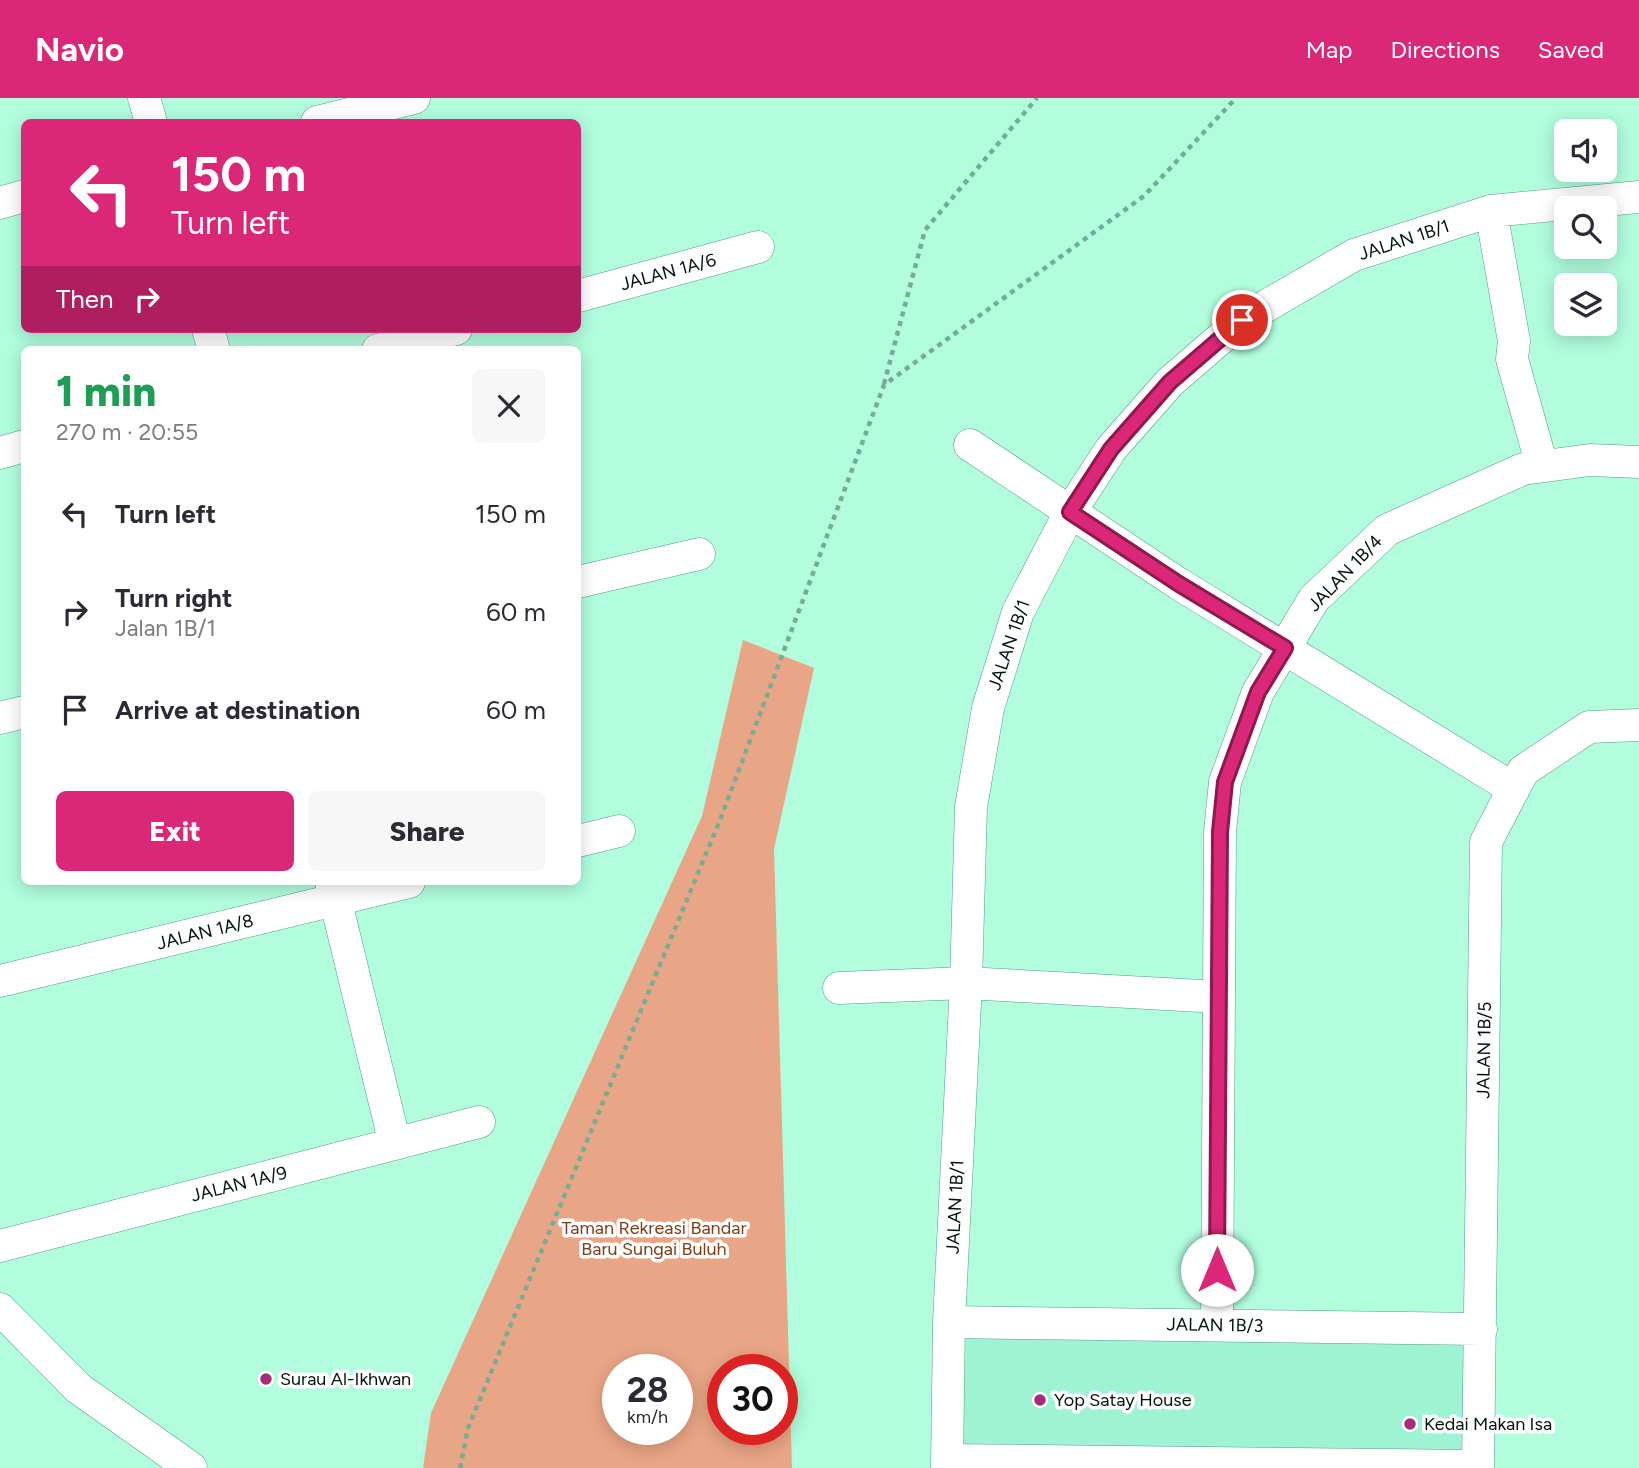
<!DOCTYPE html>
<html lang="en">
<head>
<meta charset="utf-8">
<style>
	:root { --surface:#fff; --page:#f7f7f7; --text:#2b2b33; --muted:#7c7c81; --accent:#db2777 }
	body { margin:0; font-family:Figtree,sans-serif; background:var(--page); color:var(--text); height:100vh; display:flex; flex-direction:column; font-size:26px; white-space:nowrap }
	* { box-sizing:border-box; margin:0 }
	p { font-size:23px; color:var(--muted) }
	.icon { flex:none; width:38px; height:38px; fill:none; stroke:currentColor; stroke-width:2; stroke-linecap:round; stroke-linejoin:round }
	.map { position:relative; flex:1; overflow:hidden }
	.drawer { position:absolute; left:21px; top:248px; width:560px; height:539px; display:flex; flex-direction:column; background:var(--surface); border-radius:10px; box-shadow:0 4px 18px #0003 }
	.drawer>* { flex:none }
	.guide { position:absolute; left:21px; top:21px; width:560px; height:214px; border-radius:10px; box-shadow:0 4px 18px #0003; background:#db2777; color:#fff; overflow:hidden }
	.tools { position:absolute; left:1554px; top:21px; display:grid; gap:14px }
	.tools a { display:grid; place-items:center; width:63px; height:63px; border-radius:10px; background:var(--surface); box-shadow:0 4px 18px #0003; font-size:35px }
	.speed { position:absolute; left:602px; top:1256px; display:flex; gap:14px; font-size:35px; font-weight:700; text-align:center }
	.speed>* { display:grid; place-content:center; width:91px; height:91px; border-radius:50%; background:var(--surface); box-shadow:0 4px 18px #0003; line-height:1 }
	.speed small { font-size:18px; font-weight:400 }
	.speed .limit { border:10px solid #d22; background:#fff; color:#111 }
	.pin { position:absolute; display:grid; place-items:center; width:60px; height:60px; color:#fff; margin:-30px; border:4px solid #fff; border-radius:50%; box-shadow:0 2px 7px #0007 }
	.me { position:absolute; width:77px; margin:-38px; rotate:0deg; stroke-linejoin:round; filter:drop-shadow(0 0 5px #0008) }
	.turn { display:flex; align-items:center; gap:24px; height:147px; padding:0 35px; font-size:32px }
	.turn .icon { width:91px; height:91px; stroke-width:2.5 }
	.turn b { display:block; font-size:49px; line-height:60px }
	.then { display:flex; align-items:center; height:66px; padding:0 35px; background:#0003; gap:14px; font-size:26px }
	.round { display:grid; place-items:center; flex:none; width:74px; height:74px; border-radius:10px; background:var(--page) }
	.head { display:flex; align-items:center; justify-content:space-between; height:119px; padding:0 35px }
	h1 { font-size:42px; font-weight:800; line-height:52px; color:#1e9e55 }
	.action { display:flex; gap:14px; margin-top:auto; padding:14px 35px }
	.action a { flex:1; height:80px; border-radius:10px; background:var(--accent); color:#fff; font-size:28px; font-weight:800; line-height:80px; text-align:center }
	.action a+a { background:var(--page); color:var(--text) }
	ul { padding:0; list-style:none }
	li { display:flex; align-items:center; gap:21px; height:98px; padding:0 35px }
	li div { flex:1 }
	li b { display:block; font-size:26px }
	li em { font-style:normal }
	header { display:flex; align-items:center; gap:42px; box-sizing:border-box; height:98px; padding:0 35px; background:var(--accent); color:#fff }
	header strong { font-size:33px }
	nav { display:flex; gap:38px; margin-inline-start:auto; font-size:24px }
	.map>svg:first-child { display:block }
	.built { fill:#9ef4d2 }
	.green { fill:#e9a686; fill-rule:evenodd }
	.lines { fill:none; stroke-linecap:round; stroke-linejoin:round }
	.minor-casing { stroke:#539d81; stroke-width:33 }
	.path { stroke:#74ac95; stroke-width:4.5; stroke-dasharray:5 5; stroke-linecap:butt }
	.minor { stroke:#fff; stroke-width:32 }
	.route-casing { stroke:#8e194d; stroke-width:18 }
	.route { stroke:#db2777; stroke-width:12 }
	.poi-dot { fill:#aa2b7a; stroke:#fff; stroke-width:2.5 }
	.labels { text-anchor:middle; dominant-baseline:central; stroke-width:7; stroke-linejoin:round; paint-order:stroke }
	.street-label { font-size:18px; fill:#00130b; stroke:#fff }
	.park-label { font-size:18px; fill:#7e3d18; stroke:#fff }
	.poi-label { font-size:18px; fill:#00130b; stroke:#fff; text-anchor:start }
</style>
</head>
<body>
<header>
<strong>Navio</strong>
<nav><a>Map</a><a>Directions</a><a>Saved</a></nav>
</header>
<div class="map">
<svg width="1639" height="1370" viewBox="0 0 1639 1370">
	<rect width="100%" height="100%" fill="#b1fdde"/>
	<path class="built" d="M 962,1236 L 1469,1243 L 1468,1356 L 961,1351 Z"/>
	<path class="green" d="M 743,542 L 814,570 L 774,751 L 792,1370 L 423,1370 L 431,1315 L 702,718 ZM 618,1272 L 677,1272 L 677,1332 L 618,1332 ZM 723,1272 L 782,1272 L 782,1332 L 723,1332 Z"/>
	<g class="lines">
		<defs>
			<path id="minor" d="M 144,0 L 151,24
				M 317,24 L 414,0
				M 0,105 L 24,98
				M 1491,113 L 1514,243 L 1512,261 L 1542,368
				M 578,198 L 758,149
				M 208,231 L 214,252
				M 378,252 L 456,231
				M 970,347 L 1179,486 L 1514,691
				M 0,355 L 24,348
				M 578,484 L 699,456
				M 0,620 L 24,614
				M 578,743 L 619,733
				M 331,784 L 395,1046
				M 0,883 L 409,784
				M 839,890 L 966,885 L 1219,899
				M 0,1148 L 479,1024
				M 0,1211 L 78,1290 L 191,1370
				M 949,1224 L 1481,1231
				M 1217,1227 L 1220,734 L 1225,684 L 1258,594 L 1314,501 L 1387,432 L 1523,371 L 1590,362 L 1639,364
				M 947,1362 L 1478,1368
				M 947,1370 L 949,1224 L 966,885 L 971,709 L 988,610 L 1018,514 L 1070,414 L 1111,351 L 1170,284 L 1242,222 L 1354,157 L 1491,113 L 1639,99
				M 1478,1370 L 1486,744 L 1523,673 L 1589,629 L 1639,627"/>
		</defs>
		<use href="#minor" class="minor-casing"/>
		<path class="path" d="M 884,286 L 925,132 L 1037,0
			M 460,1370 L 468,1330 L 720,722 L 884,287 L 1144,98 L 1236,0"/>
		<use href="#minor" class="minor"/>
	</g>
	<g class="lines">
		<defs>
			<path id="route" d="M 1217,1172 L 1220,734 L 1225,684 L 1258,594 L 1285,550 L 1179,486 L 1070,414 L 1111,351 L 1170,284 L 1242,222"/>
		</defs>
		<use href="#route" class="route-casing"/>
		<use href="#route" class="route"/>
	</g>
	<g class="poi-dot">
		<circle cx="266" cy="1281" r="7"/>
		<circle cx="1040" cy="1302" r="7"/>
		<circle cx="1410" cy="1326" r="7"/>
	</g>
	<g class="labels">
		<g class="street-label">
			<text transform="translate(1404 142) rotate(-18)">JALAN 1B/1</text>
			<text transform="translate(668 174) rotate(-15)">JALAN 1A/6</text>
			<text transform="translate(1345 475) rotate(-46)">JALAN 1B/4</text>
			<text transform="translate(1009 547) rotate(-71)">JALAN 1B/1</text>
			<text transform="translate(205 834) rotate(-14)">JALAN 1A/8</text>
			<text transform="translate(1484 952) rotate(-89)">JALAN 1B/5</text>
			<text transform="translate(239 1086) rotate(-14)">JALAN 1A/9</text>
			<text transform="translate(955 1109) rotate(-87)">JALAN 1B/1</text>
			<text transform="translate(1215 1227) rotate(1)">JALAN 1B/3</text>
		</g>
		<g class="park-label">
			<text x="654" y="1130">Taman Rekreasi Bandar<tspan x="654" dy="21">Baru Sungai Buluh</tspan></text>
		</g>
		<g class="poi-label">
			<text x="280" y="1281">Surau Al-Ikhwan</text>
			<text x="1054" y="1302">Yop Satay House</text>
			<text x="1424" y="1326">Kedai Makan Isa</text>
		</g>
	</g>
</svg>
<div class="tools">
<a><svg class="icon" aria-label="sound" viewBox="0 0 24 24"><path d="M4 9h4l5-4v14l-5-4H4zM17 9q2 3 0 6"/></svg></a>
<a><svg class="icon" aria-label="search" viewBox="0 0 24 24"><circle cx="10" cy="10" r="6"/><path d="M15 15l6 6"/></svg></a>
<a><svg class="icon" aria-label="layers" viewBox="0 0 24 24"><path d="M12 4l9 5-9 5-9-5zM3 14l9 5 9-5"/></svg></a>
</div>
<div class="speed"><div>28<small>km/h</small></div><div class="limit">30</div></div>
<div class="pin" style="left:1242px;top:222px;background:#d93025"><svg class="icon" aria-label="arrive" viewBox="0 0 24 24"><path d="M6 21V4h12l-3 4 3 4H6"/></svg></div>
<svg class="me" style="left:1217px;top:1172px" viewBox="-20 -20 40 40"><circle r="19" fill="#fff"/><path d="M0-13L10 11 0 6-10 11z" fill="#db2777"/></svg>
<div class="guide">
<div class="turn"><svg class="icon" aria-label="left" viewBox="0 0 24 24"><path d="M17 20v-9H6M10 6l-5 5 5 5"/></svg><div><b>150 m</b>Turn left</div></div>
<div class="then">Then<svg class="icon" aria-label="right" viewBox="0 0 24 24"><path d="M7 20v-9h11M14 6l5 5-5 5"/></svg></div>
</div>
<section class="drawer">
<div class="head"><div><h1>1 min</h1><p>270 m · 20:55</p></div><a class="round"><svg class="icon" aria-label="close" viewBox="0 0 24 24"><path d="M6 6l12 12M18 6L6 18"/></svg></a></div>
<ul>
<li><svg class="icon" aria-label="left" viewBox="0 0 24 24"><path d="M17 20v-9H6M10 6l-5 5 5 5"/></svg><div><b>Turn left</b></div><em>150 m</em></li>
<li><svg class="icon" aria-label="right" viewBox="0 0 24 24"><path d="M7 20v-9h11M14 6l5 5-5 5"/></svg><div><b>Turn right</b><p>Jalan 1B/1</p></div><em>60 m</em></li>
<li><svg class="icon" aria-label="arrive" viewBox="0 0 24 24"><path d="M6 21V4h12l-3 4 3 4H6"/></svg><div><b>Arrive at destination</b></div><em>60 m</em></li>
</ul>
<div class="action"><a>Exit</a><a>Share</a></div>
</section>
</div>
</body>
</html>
